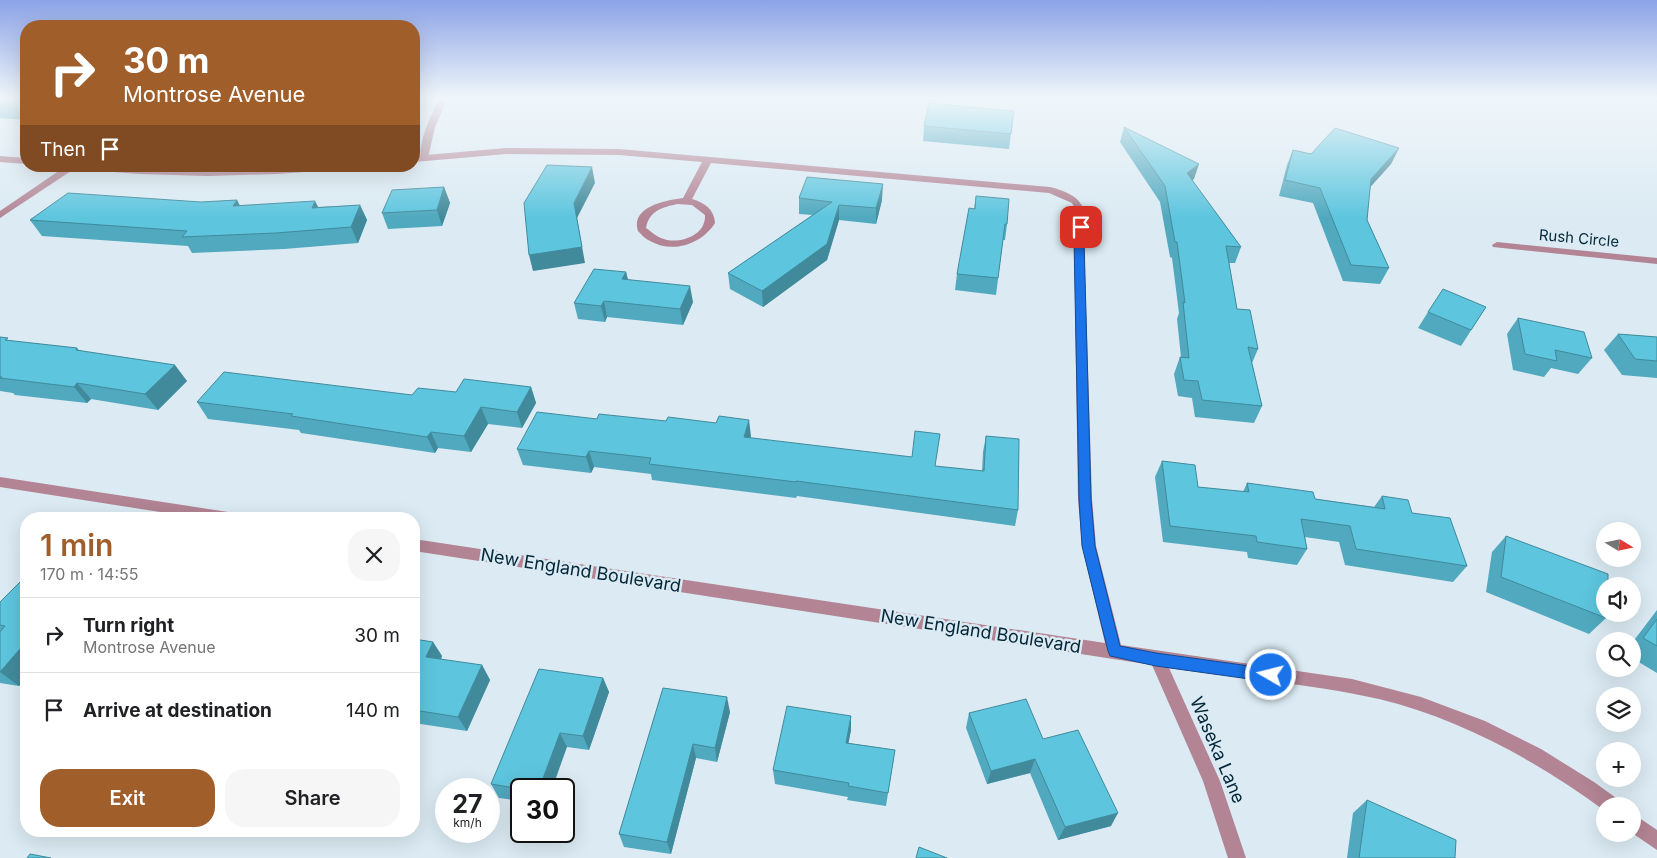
<!DOCTYPE html>
<html lang="en">
<head>
<meta charset="utf-8">
<style>
	:root { --surface:#fff; --page:#f6f6f6; --text:#202124; --muted:#757577; --line:#e0e0e0; --accent:#a05e2b }
	body { margin:0; font-family:Inter,sans-serif; background:var(--page); color:var(--text); height:100vh; display:flex; flex-direction:column; font-size:19px; white-space:nowrap }
	* { box-sizing:border-box; margin:0 }
	p { font-size:16px; color:var(--muted) }
	.icon { flex:none; width:28px; height:28px; fill:none; stroke:currentColor; stroke-width:2; stroke-linecap:round; stroke-linejoin:round }
	.map { position:relative; flex:1; overflow:hidden }
	.drawer { position:absolute; left:20px; top:512px; width:400px; height:325px; display:flex; flex-direction:column; background:var(--surface); border-radius:20px; box-shadow:0 5px 20px #0002 }
	.drawer>* { flex:none }
	.top-card { position:absolute; left:20px; top:20px; width:400px; height:152px; border-radius:20px; box-shadow:0 5px 20px #0002; background:#a05e2b; color:#fff; overflow:hidden }
	.needle { width:32px; rotate:100deg }
	.fabs { position:absolute; left:1596px; top:522px; display:grid; gap:10px }
	.fabs a { display:grid; place-items:center; width:45px; height:45px; border-radius:50%; background:var(--surface); box-shadow:0 5px 20px #0002; font-size:25px }
	.speed { position:absolute; left:435px; top:778px; display:flex; gap:10px; font-size:25px; font-weight:700; text-align:center }
	.speed>* { display:grid; place-content:center; width:65px; height:65px; border-radius:50%; background:var(--surface); box-shadow:0 5px 20px #0002; line-height:1 }
	.speed small { font-size:12px; font-weight:400 }
	.speed .limit { border:2px solid #111; border-radius:8px; background:#fff; color:#111 }
	.pin { position:absolute; display:grid; place-items:center; width:42px; height:42px; color:#fff; margin:-21px; border-radius:10px; box-shadow:0 2px 8px #0006 }
	.me { position:absolute; width:55px; margin:-28px; rotate:278deg; stroke-linejoin:round; filter:drop-shadow(0 0 4px #0008) }
	.turn { display:flex; align-items:center; gap:18px; height:105px; padding:0 20px; font-size:22px }
	.turn .icon { width:65px; height:65px; stroke-width:2.5 }
	.turn b { display:block; font-size:35px; line-height:42px }
	.then { display:flex; align-items:center; height:48px; padding:0 20px; background:#0003; gap:10px; font-size:19px }
	.round { display:grid; place-items:center; flex:none; width:52px; height:52px; border-radius:20px; background:var(--page) }
	.head { display:flex; align-items:center; justify-content:space-between; height:85px; padding:0 20px }
	h1 { font-size:30px; font-weight:600; line-height:38px; color:var(--accent) }
	.action { display:flex; gap:10px; margin-top:auto; padding:10px 20px }
	.action a { flex:1; height:58px; border-radius:20px; background:var(--accent); color:#fff; font-size:20px; font-weight:600; line-height:58px; text-align:center }
	.action a+a { background:var(--page); color:var(--text) }
	ul { padding:0; list-style:none }
	li { display:flex; align-items:center; gap:15px; height:75px; padding:0 20px; border-top:1px solid var(--line) }
	li div { flex:1 }
	li b { display:block; font-size:19px }
	li em { font-style:normal }
	.map>svg:first-child { display:block }
	.lines { fill:none; stroke-linecap:round; stroke-linejoin:round }
	.service { fill:#b28494; fill-rule:evenodd }
	.minor { fill:#b28494; fill-rule:evenodd }
	.wall { fill:#50a9bf }
	.shaded-wall { fill:#418a9b }
	.building { fill:#5dc5de; stroke:#418a9b }
	.route { fill:#1a73e8; stroke:#114b97 }
	.labels { text-anchor:middle; dominant-baseline:central; stroke-width:5; stroke-linejoin:round; paint-order:stroke }
	.street-label { font-size:15px; fill:#032738; stroke:#dbeaf3 }
	.near-street-label { font-size:18px; fill:#032738; stroke:#dbeaf3 }
</style>
</head>
<body>
<div class="map">
<svg width="1657" height="858" viewBox="0 0 1657 858">
	<rect width="100%" height="100%" fill="#dbeaf3"/>
	<g class="lines">
		<path class="service" d="M 440,98 L 448,98 L 435,127 L 428,158 L 424,161 L 421,160 C 417,144 432,112 440,98 Z"/>
		<path class="minor" d="M 506,148 L 619,149 L 1050,187 C 1084,196 1088,207 1084,240 L 1092,499 L 1096,546 L 1121,645 L 1352,679 L 1421,697 L 1485,721 L 1541,749 L 1594,782 L 1619,800 L 1622,806 L 1605,806 L 1605,811 C 1537,761 1461,719 1379,699 C 1310,683 1238,679 1169,668 L 1220,781 L 1246,858 L 1228,858 L 1203,781 L 1152,665 L 414,551 L 414,539 L 1105,643 L 1082,546 L 1078,499 L 1074,240 C 1075,228 1079,214 1072,203 L 1049,193 L 711,163 L 692,199 C 705,203 714,209 715,223 C 702,244 673,254 650,241 C 645,239 641,234 638,231 C 630,207 666,200 683,198 L 702,162 L 619,155 L 506,154 L 414,162 L 414,156 ZM 678,204 L 692,205 L 705,215 C 706,234 684,243 667,240 C 658,238 653,233 646,228 C 649,211 662,207 678,204 Z
			M 0,156 L 26,158 L 26,164 L 0,162 Z
			M 66,166 L 208,170 L 349,166 L 345,169 L 277,174 L 208,176 L 140,174 L 74,169 L 0,218 L 0,211 Z
			M 1497,242 L 1657,258 L 1657,264 L 1493,247 L 1492,245 Z
			M 0,477 L 241,514 L 246,515 L 248,519 L 205,519 L 0,487 Z
			M 1632,813 L 1657,830 L 1657,850 L 1632,833 Z"/>
	</g>
	<path class="wall" d="M 0,98 L 26,98 L 26,120 L 0,118 Z
		M 1014,111 L 1009,149 L 923,141 L 924,126 Z
		M 1124,127 L 1194,179 L 1192,180 L 1241,247 L 1235,263 L 1229,263 L 1237,309 L 1258,349 L 1252,363 L 1262,406 L 1254,423 L 1195,417 L 1192,398 L 1178,396 L 1174,374 L 1180,357 L 1181,357 L 1177,319 L 1179,313 L 1172,258 L 1170,257 L 1160,202 L 1120,142 Z
		M 1399,148 L 1391,164 L 1370,187 L 1367,220 L 1389,268 L 1380,284 L 1343,281 L 1313,203 L 1279,196 L 1287,165 L 1293,150 L 1311,154 Z
		M 444,187 L 450,203 L 442,226 L 388,229 L 382,213 Z
		M 976,196 L 1007,224 L 1005,240 L 1003,240 L 996,295 L 955,290 L 957,274 L 974,209 Z
		M 799,198 L 882,200 L 876,224 L 839,220 L 827,260 L 763,307 L 730,289 L 728,273 L 813,215 L 799,214 Z
		M 237,200 L 240,206 L 318,207 L 360,205 L 367,220 L 358,243 L 284,249 L 192,253 L 188,246 L 42,236 L 30,220 L 201,202 Z
		M 626,272 L 628,280 L 693,302 L 683,325 L 607,317 L 605,322 L 578,319 L 574,303 Z
		M 1486,307 L 1461,346 L 1418,328 L 1428,312 Z
		M 1518,318 L 1592,358 L 1578,374 L 1551,368 L 1544,377 L 1513,370 L 1507,334 Z
		M 1618,334 L 1657,337 L 1657,378 L 1622,375 L 1604,350 Z
		M 0,337 L 11,341 L 77,348 L 79,350 L 187,381 L 158,410 L 91,399 L 87,403 L 15,395 L 13,393 L 0,391 Z
		M 531,387 L 536,403 L 522,428 L 488,424 L 471,452 L 438,448 L 435,453 L 301,433 L 299,430 L 208,419 L 197,402 L 412,395 Z
		M 751,436 L 750,438 L 936,466 L 982,471 L 983,452 L 986,436 L 1018,510 L 1015,526 L 797,496 L 796,498 L 652,480 L 651,474 L 594,467 L 591,473 L 523,465 L 517,449 Z
		M 1162,461 L 1198,487 L 1243,492 L 1247,483 L 1315,499 L 1374,507 L 1382,496 L 1412,513 L 1467,566 L 1453,582 L 1345,565 L 1339,542 L 1305,537 L 1307,549 L 1297,565 L 1248,558 L 1247,552 L 1163,542 L 1155,477 Z
		M 1506,536 L 1606,618 L 1589,634 L 1486,592 L 1492,552 Z
		M 26,583 L 26,677 L 19,686 L 0,683 L 0,602 Z
		M 1657,610 L 1657,673 L 1632,658 L 1632,643 Z
		M 414,639 L 433,642 L 442,656 L 441,660 L 482,665 L 490,680 L 467,731 L 414,723 Z
		M 603,678 L 609,692 L 589,750 L 567,747 L 521,789 L 521,801 L 499,798 L 491,784 Z
		M 663,688 L 730,712 L 717,762 L 696,758 L 671,854 L 624,847 L 619,834 Z
		M 969,713 L 1043,739 L 1111,826 L 1058,840 L 1030,773 L 987,784 L 966,728 Z
		M 851,716 L 851,730 L 848,743 L 895,750 L 886,806 L 847,800 L 848,797 L 775,784 L 773,770 Z
		M 1367,800 L 1455,858 L 1347,858 L 1353,813 Z"/>
	<path class="shaded-wall" d="M 1399,148 L 1391,164 L 1364,194 L 1371,179 Z
		M 1199,164 L 1194,179 L 1182,188 L 1187,173 Z
		M 592,167 L 595,183 L 577,218 L 585,263 L 533,271 L 529,255 L 574,203 Z
		M 883,184 L 882,200 L 876,224 L 876,208 Z
		M 444,187 L 450,203 L 442,226 L 437,210 Z
		M 237,200 L 245,216 L 233,206 Z
		M 315,201 L 323,216 L 312,208 Z
		M 360,205 L 367,220 L 358,243 L 351,227 Z
		M 839,205 L 839,220 L 827,260 L 763,307 L 762,291 Z
		M 626,272 L 630,288 L 622,279 Z
		M 690,286 L 693,302 L 683,325 L 680,309 Z
		M 604,301 L 607,317 L 605,322 L 601,306 Z
		M 175,365 L 187,381 L 158,410 L 145,394 Z
		M 77,383 L 91,399 L 87,403 L 74,387 Z
		M 531,387 L 536,403 L 522,428 L 517,412 Z
		M 481,407 L 488,424 L 471,452 L 464,436 Z
		M 749,420 L 751,436 L 746,453 L 744,437 Z
		M 431,432 L 438,448 L 435,453 L 427,437 Z
		M 589,451 L 594,467 L 591,473 L 586,457 Z
		M 26,642 L 26,677 L 19,686 L 0,672 Z
		M 433,642 L 442,656 L 435,672 L 426,657 Z
		M 482,665 L 490,680 L 467,731 L 458,717 Z
		M 603,678 L 609,692 L 589,750 L 583,736 Z
		M 727,697 L 730,712 L 717,762 L 715,748 Z
		M 851,716 L 851,730 L 846,757 L 846,743 Z
		M 560,733 L 567,747 L 552,789 L 539,789 Z
		M 693,744 L 696,758 L 671,854 L 667,842 Z
		M 1035,759 L 1030,773 L 987,784 L 991,771 Z
		M 1118,813 L 1111,826 L 1058,840 L 1065,827 Z"/>
	<path class="building" d="M 0,98 L 26,98 L 26,107 L 0,104 Z
		M 929,103 L 1014,111 L 1011,134 L 924,126 Z
		M 1124,127 L 1199,164 L 1187,173 L 1241,247 L 1226,246 L 1237,309 L 1250,310 L 1258,349 L 1248,347 L 1262,406 L 1202,400 L 1198,381 L 1184,380 L 1180,357 L 1189,358 L 1183,302 L 1185,303 L 1177,242 L 1175,242 L 1165,186 Z
		M 1335,128 L 1399,148 L 1371,179 L 1367,220 L 1389,268 L 1351,265 L 1320,188 L 1285,180 L 1293,150 L 1311,154 Z
		M 547,165 L 592,167 L 574,203 L 582,247 L 529,255 L 524,203 Z
		M 807,177 L 883,184 L 876,208 L 839,205 L 827,244 L 762,291 L 728,273 L 832,202 L 799,198 Z
		M 444,187 L 437,210 L 382,213 L 392,190 Z
		M 68,193 L 201,202 L 237,200 L 233,206 L 315,201 L 312,208 L 360,205 L 351,227 L 276,233 L 182,237 L 187,231 L 30,220 Z
		M 976,196 L 1009,199 L 1007,224 L 1005,224 L 998,278 L 957,274 L 969,208 L 975,209 Z
		M 594,269 L 626,272 L 622,279 L 690,286 L 680,309 L 604,301 L 601,306 L 574,303 Z
		M 1443,289 L 1486,307 L 1471,330 L 1428,312 Z
		M 1518,318 L 1584,332 L 1592,358 L 1555,350 L 1557,361 L 1525,354 Z
		M 1618,334 L 1657,337 L 1657,361 L 1635,359 Z
		M 0,337 L 8,338 L 5,340 L 77,348 L 76,350 L 175,365 L 145,394 L 77,383 L 74,387 L 0,378 L 2,377 L 0,377 Z
		M 224,372 L 412,395 L 418,388 L 456,392 L 464,379 L 531,387 L 517,412 L 481,407 L 464,436 L 431,432 L 427,437 L 291,416 L 293,414 L 197,402 Z
		M 537,412 L 597,419 L 599,414 L 666,421 L 668,417 L 716,423 L 719,416 L 749,420 L 744,437 L 912,457 L 915,431 L 940,434 L 935,466 L 984,471 L 986,436 L 1019,439 L 1018,510 L 796,481 L 796,482 L 649,464 L 651,458 L 589,451 L 586,457 L 517,449 Z
		M 1162,461 L 1195,465 L 1198,487 L 1249,492 L 1247,483 L 1313,492 L 1315,499 L 1385,509 L 1382,496 L 1408,500 L 1412,513 L 1450,518 L 1467,566 L 1356,549 L 1350,526 L 1301,519 L 1307,549 L 1257,542 L 1256,536 L 1170,526 Z
		M 1506,536 L 1608,574 L 1608,586 L 1605,586 L 1605,614 L 1607,614 L 1606,618 L 1501,577 Z
		M 20,582 L 26,583 L 26,642 L 0,672 L 0,632 L 5,626 L 0,625 L 0,602 Z
		M 1657,619 L 1657,646 L 1643,638 Z
		M 414,639 L 433,642 L 426,657 L 482,665 L 458,717 L 414,710 Z
		M 539,669 L 603,678 L 583,736 L 560,733 L 539,789 L 521,789 L 491,784 Z
		M 663,688 L 727,697 L 715,748 L 693,744 L 667,842 L 619,834 Z
		M 1026,699 L 1043,739 L 1078,730 L 1118,813 L 1065,827 L 1035,759 L 991,771 L 969,713 Z
		M 787,706 L 851,716 L 846,743 L 895,750 L 888,793 L 848,786 L 849,783 L 773,770 Z
		M 1367,800 L 1456,840 L 1455,858 L 1359,858 Z
		M 919,847 L 947,858 L 916,858 Z
		M 30,854 L 51,858 L 27,858 Z"/>
	<linearGradient id="sky" x2="0" y2="1"><stop stop-color="#8ca3e7"/><stop offset="0.45" stop-color="#eff6fa"/><stop offset="1" stop-color="#eff6fa" stop-opacity="0"/></linearGradient>
	<rect width="1657" height="218" fill="url(#sky)"/>
	<path class="route" d="M 1081,224 L 1085,227 L 1084,240 L 1091,499 L 1095,546 L 1120,646 L 1156,653 L 1271,669 L 1276,671 L 1278,675 L 1276,680 L 1271,682 L 1156,666 L 1115,657 L 1110,656 L 1108,651 L 1082,546 L 1079,499 L 1074,240 L 1076,227 Z"/>
	<g class="labels">
		<g class="street-label">
			<text transform="translate(1579 238) rotate(5)">Rush Circle</text>
		</g>
		<g class="near-street-label">
			<text transform="translate(581 570) rotate(9)">New England Boulevard</text>
			<text transform="translate(981 631) rotate(9)">New England Boulevard</text>
			<text transform="translate(1218 750) rotate(67)">Waseka Lane</text>
		</g>
	</g>
</svg>
<div class="fabs">
<a><svg class="needle" viewBox="-14 -14 28 28"><path d="M0-13l5 13h-10z" fill="#e53935"/><path d="M0 13l5-13h-10z" fill="#757577"/></svg></a>
<a><svg class="icon" aria-label="sound" viewBox="0 0 24 24"><path d="M4 9h4l5-4v14l-5-4H4zM17 9q2 3 0 6"/></svg></a>
<a><svg class="icon" aria-label="search" viewBox="0 0 24 24"><circle cx="10" cy="10" r="6"/><path d="M15 15l6 6"/></svg></a>
<a><svg class="icon" aria-label="layers" viewBox="0 0 24 24"><path d="M12 4l9 5-9 5-9-5zM3 14l9 5 9-5"/></svg></a>
<a>+</a>
<a>−</a>
</div>
<div class="speed"><div>27<small>km/h</small></div><div class="limit">30</div></div>
<div class="pin" style="left:1081px;top:227px;background:#d93025"><svg class="icon" aria-label="arrive" viewBox="0 0 24 24"><path d="M6 21V4h12l-3 4 3 4H6"/></svg></div>
<svg class="me" style="left:1271px;top:675px" viewBox="-20 -20 40 40"><circle r="17" fill="#1a73e8" stroke="#fff" stroke-width="3"/><path d="M0-11L8 9 0 5-8 9z" fill="#fff"/></svg>
<div class="top-card">
<div class="turn"><svg class="icon" aria-label="right" viewBox="0 0 24 24"><path d="M7 20v-9h11M14 6l5 5-5 5"/></svg><div><b>30 m</b>Montrose Avenue</div></div>
<div class="then">Then<svg class="icon" aria-label="arrive" viewBox="0 0 24 24"><path d="M6 21V4h12l-3 4 3 4H6"/></svg></div>
</div>
<section class="drawer">
<div class="head"><div><h1>1 min</h1><p>170 m · 14:55</p></div><a class="round"><svg class="icon" aria-label="close" viewBox="0 0 24 24"><path d="M6 6l12 12M18 6L6 18"/></svg></a></div>
<ul>
<li><svg class="icon" aria-label="right" viewBox="0 0 24 24"><path d="M7 20v-9h11M14 6l5 5-5 5"/></svg><div><b>Turn right</b><p>Montrose Avenue</p></div><em>30 m</em></li>
<li><svg class="icon" aria-label="arrive" viewBox="0 0 24 24"><path d="M6 21V4h12l-3 4 3 4H6"/></svg><div><b>Arrive at destination</b></div><em>140 m</em></li>
</ul>
<div class="action"><a>Exit</a><a>Share</a></div>
</section>
</div>
</body>
</html>
